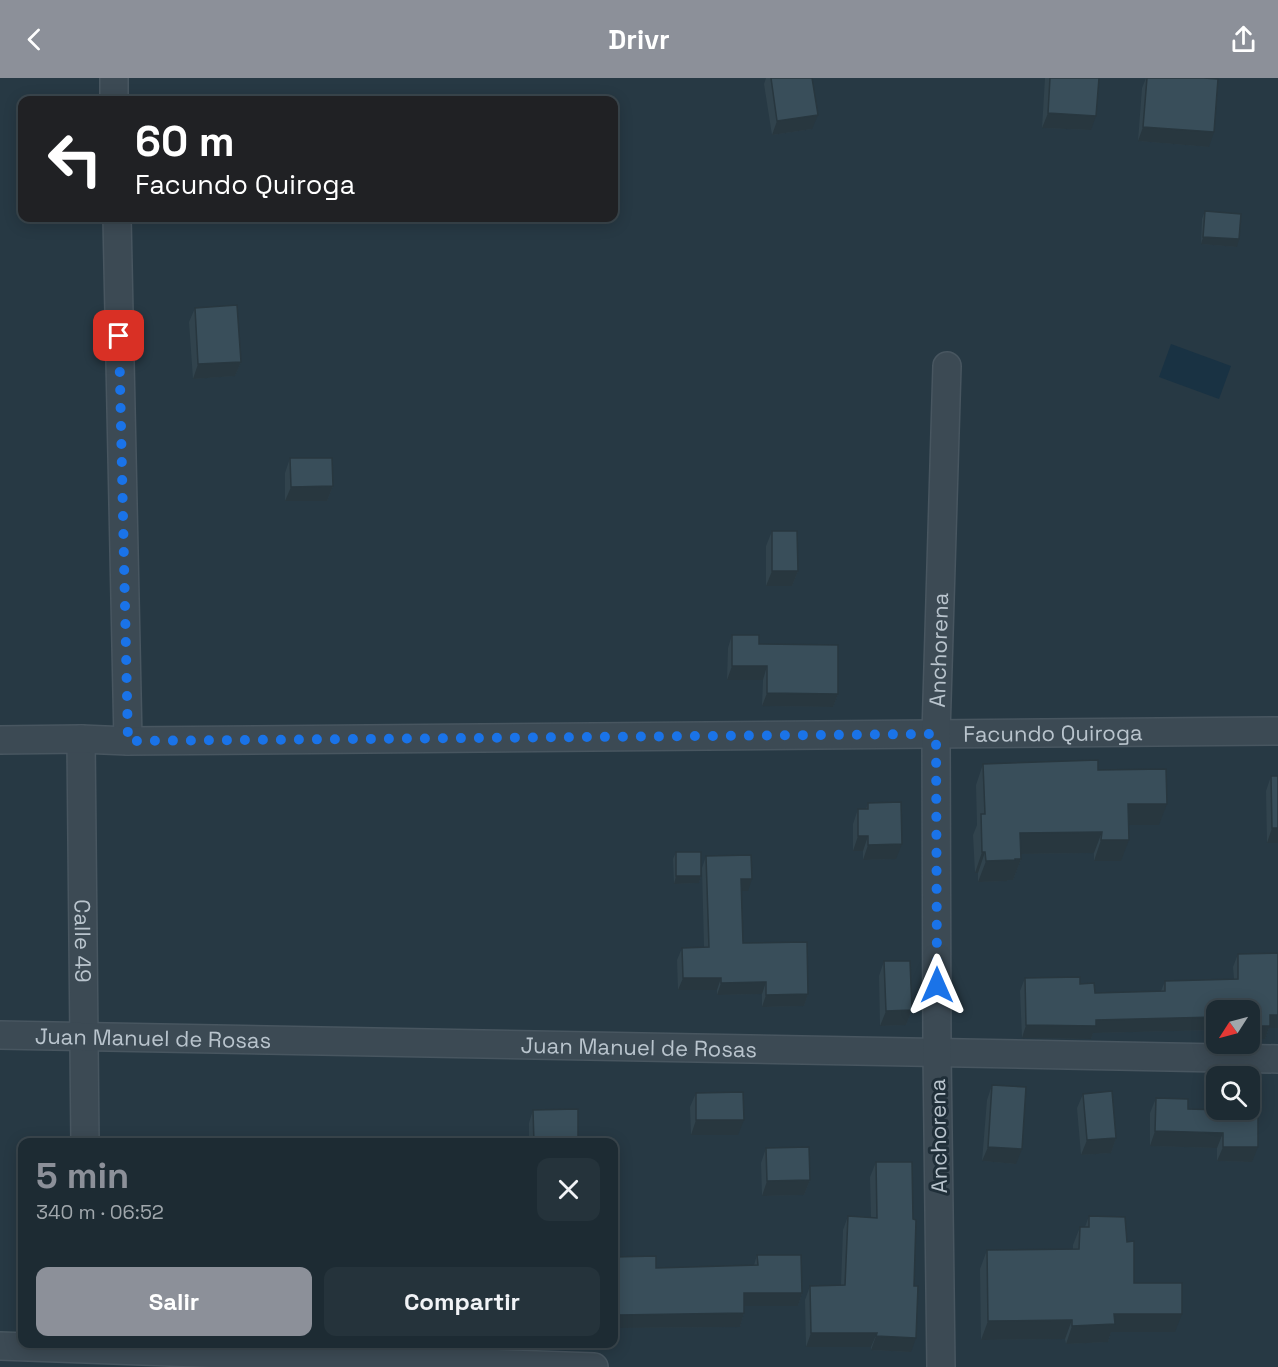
<!DOCTYPE html>
<html lang="es">
<head>
<meta charset="utf-8">
<style>
	:root { --surface:#1d2b33; --page:#25333b; --text:#f1f3f6; --muted:#a0a7ac; --line:#3b474e; --accent:#8c9099 }
	body { margin:0; font-family:"Space Grotesk",sans-serif; background:var(--page); color:var(--text); height:100vh; display:flex; flex-direction:column; font-size:22px; white-space:nowrap }
	* { box-sizing:border-box; margin:0 }
	p { font-size:20px; color:var(--muted) }
	.icon { flex:none; width:33px; height:33px; fill:none; stroke:currentColor; stroke-width:2; stroke-linecap:round; stroke-linejoin:round }
	.map { position:relative; flex:1; overflow:hidden }
	.panel { position:absolute; left:18px; top:1060px; width:600px; height:210px; display:flex; flex-direction:column; background:var(--surface); border-radius:12px; box-shadow:0 3px 15px #0003,0 0 0 2px var(--line) }
	.panel>* { flex:none }
	.hud { position:absolute; left:18px; top:18px; width:600px; height:126px; border-radius:12px; box-shadow:0 3px 15px #0003,0 0 0 2px var(--line); background:#202124; color:#fff; overflow:hidden }
	.needle { width:39px; rotate:234deg }
	.fabs { position:absolute; left:1206px; top:922px; display:grid; gap:12px }
	.fabs a { display:grid; place-items:center; width:54px; height:54px; border-radius:12px; background:var(--surface); box-shadow:0 3px 15px #0003,0 0 0 2px var(--line); font-size:30px }
	.pin { position:absolute; display:grid; place-items:center; width:51px; height:51px; color:#fff; margin:-26px; border-radius:12px; box-shadow:0 3px 9px #0006 }
	.me { position:absolute; width:66px; margin:-33px; rotate:0deg; stroke-linejoin:round; filter:drop-shadow(0 0 4px #0008) }
	.turn { display:flex; align-items:center; gap:21px; height:126px; padding:0 18px; font-size:27px }
	.turn .icon { width:78px; height:78px; stroke-width:2.5 }
	.turn b { display:block; font-size:42px; line-height:51px }
	.round { display:grid; place-items:center; flex:none; width:63px; height:63px; border-radius:12px; background:var(--page) }
	.summary { display:flex; align-items:center; justify-content:space-between; height:102px; padding:0 18px }
	h1 { font-size:36px; font-weight:800; line-height:45px; color:var(--accent) }
	.cta { display:flex; gap:12px; margin-top:auto; padding:12px 18px }
	.cta a { flex:1; height:69px; border-radius:12px; background:var(--accent); color:#fff; font-size:24px; font-weight:800; line-height:69px; text-align:center }
	.cta a+a { background:var(--page); color:var(--text) }
	header { display:flex; justify-content:space-between; align-items:center; height:78px; padding:0 18px; background:var(--accent); color:#fff; font-size:27px; font-weight:800 }
	.map>svg:first-child { display:block }
	.water { fill:#193243 }
	.lines { fill:none; stroke-linecap:round; stroke-linejoin:round }
	.minor-casing { stroke:#485660; stroke-width:30 }
	.minor { stroke:#3c4a54; stroke-width:27 }
	.wall { fill:#31434d }
	.shaded-wall { fill:#28373f }
	.building { fill:#394e5a; stroke:#28373f; stroke-width:1.5 }
	.route { stroke:#1a73e8; stroke-width:10; stroke-dasharray:0 18 }
	.labels { text-anchor:middle; dominant-baseline:central; stroke-width:6; stroke-linejoin:round; paint-order:stroke }
	.street-label { font-size:22px; fill:#b9c4cd; stroke:#202f39 }
</style>
</head>
<body>
<header><svg class="icon" aria-label="back" viewBox="0 0 24 24"><path d="M15 5l-7 7 7 7"/></svg>Drivr<svg class="icon" aria-label="share" viewBox="0 0 24 24"><path d="M12 15V3M7 8l5-5 5 5M5 13v7h14v-7"/></svg></header>
<div class="map">
<svg width="1278" height="1289" viewBox="0 0 1278 1289">
	<rect width="100%" height="100%" fill="#273944"/>
	<path class="water" d="M 1171,266 L 1231,288 L 1219,321 L 1159,299 Z"/>
	<g class="lines">
		<defs>
			<g id="minor">
				<path d="M 114,0 L 114,22"/>
				<path d="M 117,140 L 128,663"/>
				<path id="s1" d="M 81,661 L 85,1065"/>
				<path id="s2" d="M 0,662 L 81,661 L 128,663 L 1278,653"/>
				<path id="s3" d="M 0,957 L 1278,981"/>
				<path d="M 0,1268 L 594,1289"/>
				<path id="s4" d="M 941,1289 L 937,975 L 936,656 L 947,288"/>
			</g>
		</defs>
		<use href="#minor" class="minor-casing"/>
		<use href="#minor" class="minor"/>
	</g>
	<path class="wall" d="M 766,0 L 812,0 L 812,51 L 772,57 L 764,6 Z
		M 1045,0 L 1099,0 L 1091,52 L 1042,50 Z
		M 1146,0 L 1204,0 L 1209,69 L 1138,63 L 1142,10 Z
		M 1205,133 L 1237,169 L 1201,166 L 1202,141 Z
		M 195,230 L 241,284 L 235,298 L 193,301 L 189,244 Z
		M 290,380 L 333,408 L 327,423 L 285,423 L 285,395 Z
		M 772,453 L 798,493 L 792,508 L 766,508 L 766,468 Z
		M 732,557 L 838,616 L 833,629 L 762,628 L 763,602 L 727,602 L 728,570 Z
		M 983,686 L 1098,692 L 1159,747 L 1128,747 L 1121,783 L 1094,783 L 1094,775 L 1021,776 L 1021,781 L 1013,802 L 1008,802 L 1007,803 L 978,804 L 978,795 L 975,795 L 973,757 L 977,747 L 976,707 Z
		M 1271,698 L 1278,765 L 1267,765 L 1266,713 Z
		M 868,725 L 896,781 L 863,782 L 863,773 L 853,773 L 853,746 L 858,731 L 866,731 Z
		M 676,774 L 701,798 L 699,805 L 674,806 L 673,781 Z
		M 706,778 L 748,813 L 741,813 L 743,865 L 808,916 L 804,928 L 762,929 L 762,916 L 717,917 L 717,912 L 678,912 L 677,882 L 682,870 L 704,869 L 702,790 Z
		M 1238,876 L 1269,950 L 1265,961 L 1250,933 L 1216,933 L 1216,952 L 1093,955 L 1091,961 L 1022,960 L 1020,913 L 1025,900 L 1080,906 L 1095,915 L 1161,913 L 1165,903 L 1234,901 L 1233,889 Z
		M 884,883 L 912,932 L 906,947 L 880,948 L 879,898 Z
		M 992,1007 L 1016,1086 L 982,1083 L 987,1022 Z
		M 696,1015 L 738,1057 L 691,1057 L 690,1029 Z
		M 1083,1016 L 1116,1060 L 1111,1075 L 1081,1077 L 1077,1030 Z
		M 1156,1020 L 1188,1031 L 1258,1033 L 1252,1084 L 1217,1083 L 1217,1070 L 1150,1068 L 1150,1035 Z
		M 533,1032 L 578,1065 L 529,1065 L 529,1045 Z
		M 766,1070 L 810,1102 L 804,1117 L 762,1118 L 761,1085 Z
		M 876,1084 L 911,1274 L 871,1272 L 871,1269 L 806,1269 L 805,1222 L 810,1208 L 841,1207 L 843,1152 L 848,1138 L 871,1139 L 870,1099 Z
		M 1089,1138 L 1127,1164 L 1134,1205 L 1175,1254 L 1111,1254 L 1108,1264 L 1066,1266 L 1065,1261 L 981,1262 L 980,1191 L 987,1172 L 1073,1171 L 1073,1167 L 1080,1149 L 1085,1149 Z
		M 614,1165 L 614,1179 L 656,1190 L 754,1187 L 757,1177 L 802,1215 L 798,1228 L 744,1228 L 744,1235 L 740,1249 L 614,1250 Z"/>
	<path class="shaded-wall" d="M 1048,35 L 1096,38 L 1091,52 L 1042,50 Z
		M 818,37 L 812,51 L 772,57 L 777,43 Z
		M 1143,49 L 1214,54 L 1209,69 L 1138,63 Z
		M 1203,159 L 1239,161 L 1237,169 L 1201,166 Z
		M 241,284 L 235,298 L 193,301 L 198,286 Z
		M 333,408 L 327,423 L 285,423 L 291,409 Z
		M 772,493 L 798,493 L 792,508 L 766,508 Z
		M 732,588 L 767,588 L 763,602 L 727,602 Z
		M 767,615 L 838,616 L 833,629 L 762,628 Z
		M 1128,726 L 1167,726 L 1159,747 L 1120,747 Z
		M 1272,750 L 1278,750 L 1278,765 L 1267,765 Z
		M 1102,754 L 1094,775 L 1013,776 L 1020,755 Z
		M 858,758 L 868,758 L 863,773 L 853,773 Z
		M 1101,762 L 1129,762 L 1121,783 L 1094,783 Z
		M 902,766 L 896,781 L 863,782 L 868,767 Z
		M 982,774 L 985,774 L 978,795 L 975,795 Z
		M 1021,781 L 1013,802 L 1008,802 L 1007,803 L 978,804 L 986,783 Z
		M 676,798 L 701,798 L 699,805 L 674,806 Z
		M 741,801 L 752,801 L 748,813 L 737,813 Z
		M 683,900 L 721,900 L 717,912 L 678,912 Z
		M 766,904 L 762,916 L 717,917 L 721,905 Z
		M 808,916 L 804,928 L 762,929 L 766,917 Z
		M 912,932 L 906,947 L 880,948 L 886,933 Z
		M 1270,937 L 1278,937 L 1278,950 L 1269,950 L 1265,961 L 1250,961 L 1250,948 Z
		M 1216,939 L 1216,952 L 1093,955 L 1091,961 L 1022,960 L 1026,947 L 1096,942 Z
		M 696,1042 L 744,1042 L 738,1057 L 691,1057 Z
		M 1155,1053 L 1223,1055 L 1217,1070 L 1150,1068 Z
		M 1116,1060 L 1111,1075 L 1081,1077 L 1087,1062 Z
		M 988,1069 L 1022,1071 L 1016,1086 L 982,1083 Z
		M 1223,1069 L 1258,1069 L 1252,1084 L 1217,1083 Z
		M 810,1102 L 804,1117 L 762,1118 L 767,1103 Z
		M 744,1215 L 802,1215 L 798,1228 L 739,1228 Z
		M 614,1232 L 618,1232 L 614,1245 Z
		M 744,1235 L 740,1249 L 614,1250 L 618,1237 Z
		M 1114,1236 L 1182,1236 L 1175,1254 L 1111,1254 L 1108,1264 L 1066,1266 L 1072,1248 Z
		M 1072,1242 L 1065,1261 L 981,1262 L 988,1243 Z
		M 811,1255 L 877,1255 L 871,1269 L 806,1269 Z
		M 876,1258 L 916,1260 L 911,1274 L 871,1272 Z"/>
	<path class="building" d="M 771,0 L 812,0 L 818,37 L 777,43 Z
		M 1050,0 L 1099,0 L 1096,38 L 1048,35 Z
		M 1147,0 L 1204,0 L 1218,1 L 1214,54 L 1143,49 Z
		M 1205,133 L 1241,136 L 1239,161 L 1203,159 Z
		M 237,227 L 241,284 L 198,286 L 195,230 Z
		M 290,380 L 332,380 L 333,408 L 291,409 Z
		M 772,453 L 797,453 L 798,493 L 772,493 Z
		M 732,557 L 759,557 L 759,566 L 838,567 L 838,616 L 767,615 L 767,588 L 732,588 Z
		M 1098,682 L 1098,692 L 1166,691 L 1167,726 L 1128,726 L 1129,762 L 1101,762 L 1102,754 L 1020,755 L 1021,781 L 1015,781 L 1015,782 L 986,783 L 985,774 L 982,774 L 981,736 L 985,736 L 983,686 Z
		M 1271,698 L 1278,698 L 1278,750 L 1272,750 Z
		M 901,724 L 902,766 L 868,767 L 868,758 L 858,758 L 858,731 L 868,731 L 868,725 Z
		M 676,774 L 701,774 L 701,798 L 676,798 Z
		M 751,777 L 752,801 L 741,801 L 743,865 L 807,864 L 808,916 L 766,917 L 766,904 L 721,905 L 721,900 L 683,900 L 682,870 L 709,869 L 706,778 Z
		M 1278,875 L 1278,937 L 1270,937 L 1270,948 L 1250,948 L 1250,933 L 1216,933 L 1216,939 L 1096,942 L 1096,948 L 1026,947 L 1025,900 L 1080,899 L 1080,906 L 1094,905 L 1095,915 L 1165,913 L 1165,903 L 1238,901 L 1238,876 Z
		M 884,883 L 910,883 L 912,932 L 886,933 Z
		M 992,1007 L 1026,1009 L 1022,1071 L 988,1069 Z
		M 1112,1013 L 1116,1060 L 1087,1062 L 1083,1016 Z
		M 743,1014 L 744,1042 L 696,1042 L 696,1015 Z
		M 1156,1020 L 1188,1021 L 1188,1031 L 1258,1033 L 1258,1069 L 1223,1069 L 1223,1055 L 1155,1053 Z
		M 578,1031 L 578,1065 L 534,1065 L 533,1032 Z
		M 809,1069 L 810,1102 L 767,1103 L 766,1070 Z
		M 876,1084 L 912,1084 L 913,1141 L 916,1142 L 914,1208 L 918,1208 L 916,1260 L 876,1258 L 877,1255 L 811,1255 L 810,1208 L 845,1207 L 848,1138 L 877,1140 Z
		M 1089,1138 L 1125,1139 L 1127,1164 L 1134,1163 L 1134,1205 L 1182,1205 L 1182,1236 L 1114,1236 L 1115,1246 L 1072,1248 L 1072,1242 L 988,1243 L 987,1172 L 1079,1171 L 1080,1149 L 1089,1149 Z
		M 614,1165 L 614,1179 L 656,1178 L 656,1190 L 758,1187 L 757,1177 L 801,1177 L 802,1215 L 744,1215 L 744,1235 L 618,1237 L 618,1232 L 614,1232 Z"/>
	<g class="lines">
		<path class="route" d="M 119,258 L 128,663 L 936,656 L 937,907"/>
	</g>
	<g class="labels">
		<g class="street-label">
			<text stroke="none"><textPath href="#s4" startOffset="717">Anchorena</textPath></text>
			<text stroke="none"><textPath href="#s2" startOffset="1053">Facundo Quiroga</textPath></text>
			<text stroke="none"><textPath href="#s1" startOffset="202">Calle 49</textPath></text>
			<text stroke="none"><textPath href="#s3" startOffset="153">Juan Manuel de Rosas</textPath></text>
			<text stroke="none"><textPath href="#s3" startOffset="639">Juan Manuel de Rosas</textPath></text>
			<text transform="translate(938 1058) rotate(-91)">Anchorena</text>
		</g>
	</g>
</svg>
<div class="fabs">
<a><svg class="needle" viewBox="-14 -14 28 28"><path d="M0-13l5 13h-10z" fill="#e53935"/><path d="M0 13l5-13h-10z" fill="#a0a7ac"/></svg></a>
<a><svg class="icon" aria-label="search" viewBox="0 0 24 24"><circle cx="10" cy="10" r="6"/><path d="M15 15l6 6"/></svg></a>
</div>
<div class="pin" style="left:119px;top:258px;background:#d93025"><svg class="icon" aria-label="arrive" viewBox="0 0 24 24"><path d="M6 21V4h12l-3 4 3 4H6"/></svg></div>
<svg class="me" style="left:937px;top:907px" viewBox="-20 -20 40 40"><path d="M0-17L14 15 0 8-14 15z" fill="#1a73e8" stroke="#fff" stroke-width="4"/></svg>
<div class="hud">
<div class="turn"><svg class="icon" aria-label="left" viewBox="0 0 24 24"><path d="M17 20v-9H6M10 6l-5 5 5 5"/></svg><div><b>60 m</b>Facundo Quiroga</div></div>
</div>
<section class="panel">
<div class="summary"><div><h1>5 min</h1><p>340 m · 06:52</p></div><a class="round"><svg class="icon" aria-label="close" viewBox="0 0 24 24"><path d="M6 6l12 12M18 6L6 18"/></svg></a></div>
<div class="cta"><a>Salir</a><a>Compartir</a></div>
</section>
</div>
</body>
</html>
